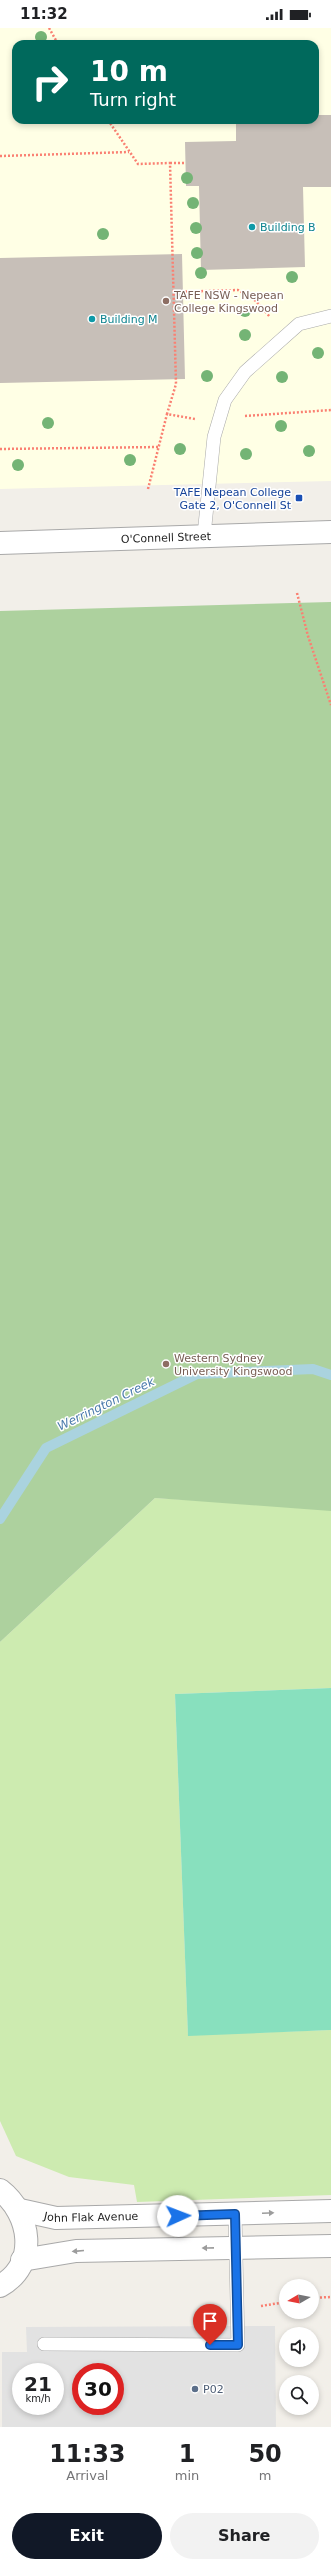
<!DOCTYPE html>
<html lang="en">
<head>
<meta charset="utf-8">
<style>
	:root { --surface:#fff; --page:#f2f2f2; --text:#202124; --muted:#757577; --accent:#111827 }
	body { margin:0; font-family:"DejaVu Sans",sans-serif; background:var(--page); color:var(--text); height:100vh; display:flex; flex-direction:column; font-size:15px; white-space:nowrap }
	* { box-sizing:border-box; margin:0 }
	p { font-size:13px; color:var(--muted) }
	.icon { flex:none; width:22px; height:22px; fill:none; stroke:currentColor; stroke-width:2; stroke-linecap:round; stroke-linejoin:round }
	.map { position:relative; height:2399px; overflow:hidden }
	.sheet { display:flex; flex-direction:column; background:var(--surface); flex:1 }
	.sheet>* { flex:none }
	.banner { position:absolute; left:12px; top:12px; width:307px; height:84px; border-radius:12px; box-shadow:0 2px 6px #0003; background:#00695c; color:#fff; overflow:hidden }
	.needle { width:26px; rotate:260deg }
	.controls { position:absolute; left:279px; top:2251px; display:grid; gap:8px }
	.controls a { display:grid; place-items:center; width:40px; height:40px; border-radius:50%; background:var(--surface); box-shadow:0 2px 6px #0003; font-size:20px }
	.speed { position:absolute; left:12px; top:2335px; display:flex; gap:8px; font-size:20px; font-weight:700; text-align:center }
	.speed>* { display:grid; place-content:center; width:52px; height:52px; border-radius:50%; background:var(--surface); box-shadow:0 2px 6px #0003; line-height:1 }
	.speed small { font-size:10px; font-weight:400 }
	.speed .limit { border:6px solid #d22; background:#fff; color:#111 }
	.pin { position:absolute; display:grid; place-items:center; width:34px; height:34px; color:#fff; margin:-41px -17px; border-radius:50% 50% 50% 0; rotate:-45deg; box-shadow:0 0 4px #0007 }
	.pin .icon { rotate:45deg }
	.me { position:absolute; width:44px; margin:-22px; rotate:88deg; stroke-linejoin:round; filter:drop-shadow(0 0 3px #0008) }
	.turn { display:flex; align-items:center; gap:14px; height:84px; padding:0 12px; font-size:18px }
	.turn .icon { width:52px; height:52px; stroke-width:2.5 }
	.turn b { display:block; font-size:28px; line-height:34px }
	.eta { display:flex; justify-content:space-evenly; align-items:center; height:68px; text-align:center }
	.eta b { font-size:24px; font-weight:800; line-height:28px }
	.primary-button { display:flex; gap:8px; margin-top:auto; padding:8px 12px }
	.primary-button a { flex:1; height:46px; border-radius:24px; background:var(--accent); color:#fff; font-size:16px; font-weight:800; line-height:46px; text-align:center }
	.primary-button a+a { background:var(--page); color:var(--text) }
	.status { display:flex; justify-content:space-between; align-items:center; height:28px; padding:0 20px; background:var(--surface); direction:ltr }
	.status svg { height:11px; fill:currentColor }
	.map>svg:first-child { display:block }
	.education { fill:#ffffe5; fill-rule:evenodd }
	.grass { fill:#cdebb0 }
	.forest { fill:#add19e }
	.pitch { fill:#88e0be }
	.parking { fill:#e2e2e2; fill-rule:evenodd }
	.lines { fill:none; stroke-linecap:round; stroke-linejoin:round }
	.stream { stroke:#aad3df; stroke-width:10 }
	.building { fill:#c7bfb8 }
	.service-casing { stroke:#a9a9a9; stroke-width:14 }
	.minor-casing { stroke:#a9a9a9; stroke-width:24 }
	.tertiary-casing { stroke:#a9a9a9; stroke-width:24 }
	.path { stroke:#fa8072; stroke-width:2.5; stroke-dasharray:2 2; stroke-linecap:butt }
	.service { stroke:#fff; stroke-width:13 }
	.minor { stroke:#fff; stroke-width:22 }
	.tertiary { stroke:#fff; stroke-width:22 }
	.tree { fill:#74b475 }
	.oneway { fill:#9c9c9c }
	.route-casing { stroke:#114b97; stroke-width:10 }
	.route { stroke:#1a73e8; stroke-width:7 }
	.culture-dot { fill:#0f9aa8; stroke:#fff; stroke-width:1.5 }
	.education-dot { fill:#8d6e63; stroke:#fff; stroke-width:1.5 }
	.transit-dot { fill:#1a4fb4; stroke:#fff; stroke-width:1.5 }
	.service-dot { fill:#5c6f8a; stroke:#fff; stroke-width:1.5 }
	.labels { text-anchor:middle; dominant-baseline:central; stroke-width:3; stroke-linejoin:round; paint-order:stroke }
	.culture-label { font-size:11px; fill:#0d838f; stroke:#fff; text-anchor:start }
	.education-label { font-size:11px; fill:#785e54; stroke:#fff; text-anchor:start }
	.transit-label { font-size:11px; fill:#164399; stroke:#fff; text-anchor:end }
	.street-label { font-size:11px; fill:#222; stroke:#fff }
	.service-label { font-size:11px; fill:#4e5e75; stroke:#fff; text-anchor:start }
	.water-label { font-size:12px; font-style:italic; fill:#4a7aab; stroke:#fff }
</style>
</head>
<body>
<div class="status"><b>11:32</b><svg viewBox="0 0 49 12"><path d="M0 12V9h3v3zM5 12V6h3v6zM10 12V3h3v9zM15 12V0h3v12zM26 1h20v11H26zM47 4h2v5h-2z"/></svg></div>
<div class="map">
<svg width="331" height="2399" viewBox="0 0 331 2399">
	<rect width="100%" height="100%" fill="#f2efe9"/>
	<path class="education" d="M 0,0 L 331,0 L 331,453 L 0,461 ZM 16,16 L 315,16 L 315,92 L 16,92 Z"/>
	<path class="grass" d="M 155,1470 L 331,1480 L 331,1660 L 175,1666 L 188,2007 L 331,2002 L 331,2167 L 137,2174 L 134,2157 L 69,2149 L 16,2128 L 0,2093 L 0,1614 Z"/>
	<path class="forest" d="M 331,574 L 331,1483 L 155,1470 L 0,1614 L 0,583 Z"/>
	<path class="pitch" d="M 331,1660 L 331,2002 L 188,2008 L 175,1666 Z"/>
	<path class="parking" d="M 275,2298 L 276,2399 L 2,2399 L 2,2324 L 27,2324 L 26,2299 ZM 21,2344 L 55,2344 L 55,2378 L 21,2378 ZM 81,2344 L 115,2344 L 115,2378 L 81,2378 Z"/>
	<g class="lines">
		<path class="stream" d="M 0,1491 L 46,1420 L 197,1346 L 313,1341 L 331,1347"/>
	</g>
	<path class="building" d="M 315,87 L 331,87 L 331,159 L 303,159 L 305,239 L 201,242 L 199,158 L 186,158 L 185,114 L 236,113 L 236,92 L 315,92 Z
		M 182,226 L 185,351 L 0,355 L 0,230 Z"/>
	<g class="lines">
		<defs>
			<path id="service" d="M 204,507 L 214,409 L 225,372 L 245,344 L 299,296 L 331,288
				M 44,2316 L 238,2317 L 235,2186"/>
			<g id="minor">
				<path id="s1" d="M 20,2182 L 56,2190 L 331,2183"/>
				<path d="M 22,2232 L 76,2223 L 331,2218"/>
			</g>
			<g id="tertiary">
				<path id="s2" d="M 0,515 L 331,504"/>
				<path d="M 0,2162 C 31,2186 39,2236 0,2258"/>
			</g>
		</defs>
		<use href="#service" class="service-casing"/>
		<use href="#minor" class="minor-casing"/>
		<use href="#tertiary" class="tertiary-casing"/>
		<path class="path" d="M 49,0 L 58,16
			M 108,92 L 138,136 L 170,135 L 176,356 L 167,386 L 195,391
			M 0,128 L 129,124
			M 170,135 L 186,135
			M 173,264 L 238,262 L 256,273 L 270,289
			M 245,388 L 331,382
			M 0,421 L 159,419
			M 148,461 L 167,386
			M 297,565 L 308,608 L 331,677
			M 312,2270 L 331,2269
			M 261,2278 L 286,2274"/>
		<use href="#service" class="service"/>
		<use href="#minor" class="minor"/>
		<use href="#tertiary" class="tertiary"/>
	</g>
	<g class="tree">
		<circle cx="41" cy="9" r="6"/>
		<circle cx="187" cy="150" r="6"/>
		<circle cx="193" cy="175" r="6"/>
		<circle cx="196" cy="200" r="6"/>
		<circle cx="103" cy="206" r="6"/>
		<circle cx="197" cy="225" r="6"/>
		<circle cx="201" cy="245" r="6"/>
		<circle cx="292" cy="249" r="6"/>
		<circle cx="245" cy="283" r="6"/>
		<circle cx="245" cy="307" r="6"/>
		<circle cx="318" cy="325" r="6"/>
		<circle cx="207" cy="348" r="6"/>
		<circle cx="282" cy="349" r="6"/>
		<circle cx="48" cy="395" r="6"/>
		<circle cx="281" cy="398" r="6"/>
		<circle cx="180" cy="421" r="6"/>
		<circle cx="309" cy="423" r="6"/>
		<circle cx="246" cy="426" r="6"/>
		<circle cx="130" cy="432" r="6"/>
		<circle cx="18" cy="437" r="6"/>
	</g>
	<defs><path id="oneway-solid" d="M-6-.8H1V-3.2L6.5 0L1 3.2V.8H-6Z"/></defs>
	<g class="oneway">
		<use href="#oneway-solid" transform="translate(268 2185) rotate(-2)"/>
		<use href="#oneway-solid" transform="translate(208 2220) rotate(179)"/>
		<use href="#oneway-solid" transform="translate(78 2223) rotate(175)"/>
	</g>
	<g class="lines">
		<defs>
			<path id="route" d="M 178,2188 L 235,2186 L 238,2317 L 210,2317"/>
		</defs>
		<use href="#route" class="route-casing"/>
		<use href="#route" class="route"/>
	</g>
	<g class="culture-dot">
		<circle cx="252" cy="199" r="4"/>
		<circle cx="92" cy="291" r="4"/>
	</g>
	<g class="education-dot">
		<circle cx="166" cy="273" r="4"/>
		<circle cx="166" cy="1336" r="4"/>
	</g>
	<rect class="transit-dot" x="295" y="466" width="8" height="8" rx="2"/>
	<circle class="service-dot" cx="195" cy="2361" r="4"/>
	<g class="labels">
		<g class="culture-label">
			<text x="260" y="199">Building B</text>
			<text x="100" y="291">Building M</text>
		</g>
		<g class="education-label">
			<text x="174" y="267">TAFE NSW - Nepean<tspan x="174" dy="13">College Kingswood</tspan></text>
			<text x="174" y="1330">Western Sydney<tspan x="174" dy="13">University Kingswood</tspan></text>
		</g>
		<g class="transit-label">
			<text x="291" y="464">TAFE Nepean College<tspan x="291" dy="13">Gate 2, O'Connell St</tspan></text>
		</g>
		<g class="street-label">
			<text stroke="none"><textPath href="#s2" startOffset="166">O'Connell Street</textPath></text>
			<text stroke="none"><textPath href="#s1" startOffset="72">John Flak Avenue</textPath></text>
		</g>
		<g class="service-label">
			<text x="203" y="2361">P02</text>
		</g>
		<g class="water-label">
			<text transform="translate(106 1376) rotate(-26)">Werrington Creek</text>
		</g>
	</g>
</svg>
<div class="controls">
<a><svg class="needle" viewBox="-14 -14 28 28"><path d="M0-13l5 13h-10z" fill="#e53935"/><path d="M0 13l5-13h-10z" fill="#757577"/></svg></a>
<a><svg class="icon" aria-label="sound" viewBox="0 0 24 24"><path d="M4 9h4l5-4v14l-5-4H4zM17 9q2 3 0 6"/></svg></a>
<a><svg class="icon" aria-label="search" viewBox="0 0 24 24"><circle cx="10" cy="10" r="6"/><path d="M15 15l6 6"/></svg></a>
</div>
<div class="speed"><div>21<small>km/h</small></div><div class="limit">30</div></div>
<div class="pin" style="left:210px;top:2317px;background:#d93025"><svg class="icon" aria-label="arrive" viewBox="0 0 24 24"><path d="M6 21V4h12l-3 4 3 4H6"/></svg></div>
<svg class="me" style="left:178px;top:2188px" viewBox="-20 -20 40 40"><circle r="19" fill="#fff"/><path d="M0-13L10 11 0 6-10 11z" fill="#1a73e8"/></svg>
<div class="banner">
<div class="turn"><svg class="icon" aria-label="right" viewBox="0 0 24 24"><path d="M7 20v-9h11M14 6l5 5-5 5"/></svg><div><b>10 m</b>Turn right</div></div>
</div>
</div>
<section class="sheet">
<div class="eta">
<div><b>11:33</b><p>Arrival</p></div>
<div><b>1</b><p>min</p></div>
<div><b>50</b><p>m</p></div>
</div>
<div class="primary-button"><a>Exit</a><a>Share</a></div>
</section>
</body>
</html>
